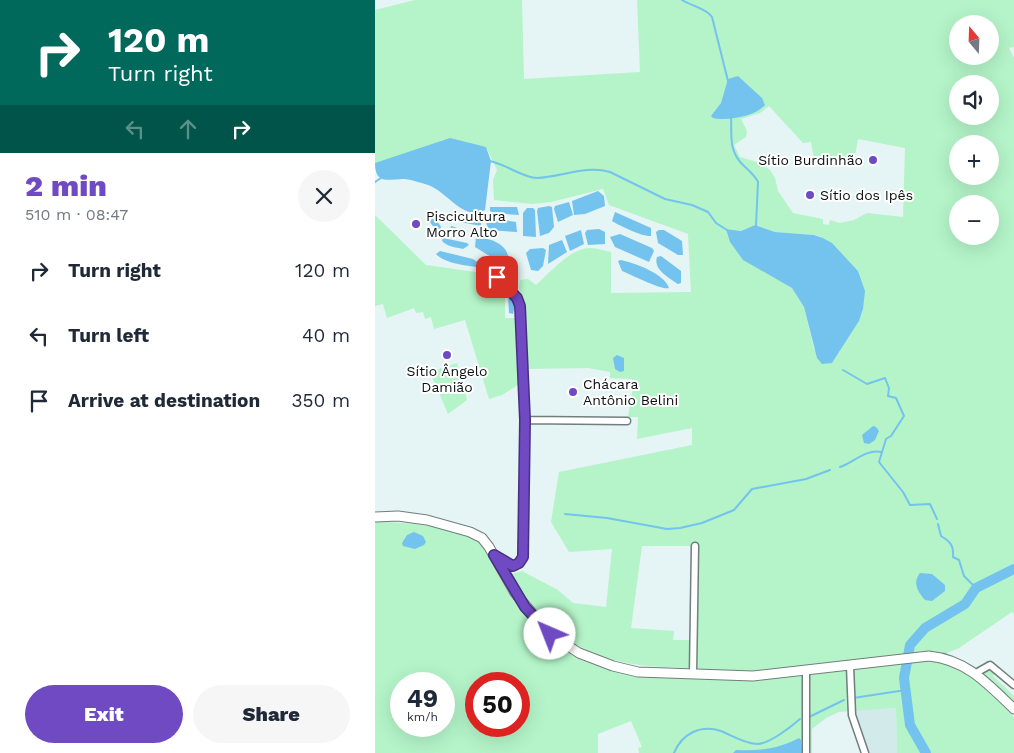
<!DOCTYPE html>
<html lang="en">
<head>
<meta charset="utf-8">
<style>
	:root { --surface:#fff; --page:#f6f6f7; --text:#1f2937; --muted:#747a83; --accent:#6f4ac3 }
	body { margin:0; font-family:"Work Sans",sans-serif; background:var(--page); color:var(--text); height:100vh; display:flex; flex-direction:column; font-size:19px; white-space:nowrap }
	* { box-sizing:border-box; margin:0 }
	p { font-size:16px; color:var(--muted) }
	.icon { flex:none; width:28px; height:28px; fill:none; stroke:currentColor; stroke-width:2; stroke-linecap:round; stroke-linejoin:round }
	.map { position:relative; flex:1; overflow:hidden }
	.sheet { display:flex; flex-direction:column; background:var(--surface); width:375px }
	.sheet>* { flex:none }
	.top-card { background:#00695c; color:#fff; overflow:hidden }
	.needle { width:32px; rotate:341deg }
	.controls { position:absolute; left:574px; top:15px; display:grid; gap:10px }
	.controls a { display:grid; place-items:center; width:50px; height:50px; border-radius:50%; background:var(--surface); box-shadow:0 5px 20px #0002; font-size:25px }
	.speed { position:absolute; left:15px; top:672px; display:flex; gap:10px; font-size:25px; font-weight:700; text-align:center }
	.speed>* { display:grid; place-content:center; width:65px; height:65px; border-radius:50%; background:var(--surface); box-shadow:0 5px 20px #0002; line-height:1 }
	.speed small { font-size:12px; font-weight:400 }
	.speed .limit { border:8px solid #d22; background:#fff; color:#111 }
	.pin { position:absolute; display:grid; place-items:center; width:42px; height:42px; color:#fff; margin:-21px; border-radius:10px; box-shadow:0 2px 8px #0006 }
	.me { position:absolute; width:55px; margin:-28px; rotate:316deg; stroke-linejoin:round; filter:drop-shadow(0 0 4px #0008) }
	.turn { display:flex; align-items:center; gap:18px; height:105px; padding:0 25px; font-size:22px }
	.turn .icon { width:65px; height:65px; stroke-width:2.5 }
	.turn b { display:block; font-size:35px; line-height:42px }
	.lanes { display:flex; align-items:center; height:48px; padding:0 25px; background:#0003; justify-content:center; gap:25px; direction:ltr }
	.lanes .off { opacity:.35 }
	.round { display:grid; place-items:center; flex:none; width:52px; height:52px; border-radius:26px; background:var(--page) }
	.summary { display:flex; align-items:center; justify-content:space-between; height:85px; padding:0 25px }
	h1 { font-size:30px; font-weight:800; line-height:38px; color:var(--accent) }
	.cta { display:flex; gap:10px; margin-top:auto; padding:10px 25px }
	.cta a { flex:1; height:58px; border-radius:30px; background:var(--accent); color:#fff; font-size:20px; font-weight:800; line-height:58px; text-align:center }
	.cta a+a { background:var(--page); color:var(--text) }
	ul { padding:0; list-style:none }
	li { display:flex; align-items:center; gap:15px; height:65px; padding:0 25px }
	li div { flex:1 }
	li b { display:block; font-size:19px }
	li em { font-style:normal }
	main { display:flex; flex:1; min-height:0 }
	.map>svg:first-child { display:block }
	.built { fill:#d2ebea }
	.green { fill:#b4f4c8; fill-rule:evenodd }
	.water { fill:#74c3ee }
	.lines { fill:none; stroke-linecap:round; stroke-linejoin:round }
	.stream { stroke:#74c3ee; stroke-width:2 }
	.river { stroke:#74c3ee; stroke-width:10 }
	.street-casing { stroke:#707e7d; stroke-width:9 }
	.secondary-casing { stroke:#707e7d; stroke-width:11 }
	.street { stroke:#fff; stroke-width:6 }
	.secondary { stroke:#fff; stroke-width:9 }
	.route-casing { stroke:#48307f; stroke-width:12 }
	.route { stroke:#6f4ac3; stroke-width:9 }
	.poi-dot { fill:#6f4ac3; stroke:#fff; stroke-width:2 }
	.labels { text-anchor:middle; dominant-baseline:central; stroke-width:4; stroke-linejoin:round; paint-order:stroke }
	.poi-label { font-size:14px; fill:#0a0f0f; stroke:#fff; text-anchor:start }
</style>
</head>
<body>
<main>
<section class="sheet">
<div class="top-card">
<div class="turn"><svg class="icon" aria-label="right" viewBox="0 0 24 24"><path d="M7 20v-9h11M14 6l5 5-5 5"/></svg><div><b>120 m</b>Turn right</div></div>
<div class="lanes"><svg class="icon off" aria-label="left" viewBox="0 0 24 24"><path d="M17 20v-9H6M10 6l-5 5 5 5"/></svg><svg class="icon off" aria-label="ahead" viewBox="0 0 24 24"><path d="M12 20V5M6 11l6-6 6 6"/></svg><svg class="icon" aria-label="right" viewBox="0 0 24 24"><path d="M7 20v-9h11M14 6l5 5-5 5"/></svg></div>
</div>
<div class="summary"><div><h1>2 min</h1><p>510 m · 08:47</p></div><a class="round"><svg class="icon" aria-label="close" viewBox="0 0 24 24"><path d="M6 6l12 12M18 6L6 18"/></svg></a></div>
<ul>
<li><svg class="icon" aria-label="right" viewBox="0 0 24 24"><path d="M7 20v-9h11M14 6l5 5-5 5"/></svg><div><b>Turn right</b></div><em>120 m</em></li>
<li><svg class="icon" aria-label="left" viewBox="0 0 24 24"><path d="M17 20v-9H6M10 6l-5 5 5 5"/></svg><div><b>Turn left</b></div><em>40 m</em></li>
<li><svg class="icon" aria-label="arrive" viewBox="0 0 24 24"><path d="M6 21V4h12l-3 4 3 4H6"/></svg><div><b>Arrive at destination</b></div><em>350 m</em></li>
</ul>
<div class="cta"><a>Exit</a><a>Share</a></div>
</section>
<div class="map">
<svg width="639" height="753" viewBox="0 0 639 753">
	<rect width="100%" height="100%" fill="#e5f4f4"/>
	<path class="built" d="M 521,708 L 522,753 L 493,753 L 479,710 Z"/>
	<path class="green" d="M 40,0 L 147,0 L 149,79 L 265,72 L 262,0 L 639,0 L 639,47 L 634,48 L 639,58 L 639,614 L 637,612 L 584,648 L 572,653 L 570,662 L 598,677 L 639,717 L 639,753 L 522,753 L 521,708 L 464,712 L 451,718 L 437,729 L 437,753 L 264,753 L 263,748 L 267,747 L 256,721 L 223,734 L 223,753 L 0,753 L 0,522 C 24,521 85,527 104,542 C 115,551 120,569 127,581 C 141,606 160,630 184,647 C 226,676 274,676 323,679 L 323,546 L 267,546 L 256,628 L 299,631 L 298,640 L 316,640 L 315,665 L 313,668 C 230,667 179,651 136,574 L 147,571 L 183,590 L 198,603 L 231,607 L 237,549 L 194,552 L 176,522 L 184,472 L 317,445 L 317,428 L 262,439 L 263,417 L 253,417 L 257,392 L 257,379 L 235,378 L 235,372 L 213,368 L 150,369 L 148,298 L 144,288 L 145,280 L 153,279 L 161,285 C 176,272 195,248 216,248 C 222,248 230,251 236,252 L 236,293 L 316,292 L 313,234 L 234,205 L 228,189 L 176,202 L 157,204 L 119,200 L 118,180 L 122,170 L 111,147 L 67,140 L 60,145 L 1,163 L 0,165 L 0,10 ZM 582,24 L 615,24 L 615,56 L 582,56 ZM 582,84 L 615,84 L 615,116 L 582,116 ZM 394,106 L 428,143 L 436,142 L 439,159 L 475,160 L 480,156 L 483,139 L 530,148 L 528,217 L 492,213 L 479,220 L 465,223 L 455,220 L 454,225 L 448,224 L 448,219 L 418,213 L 403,191 L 400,178 L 395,170 L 385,163 L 365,157 L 359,145 L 371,137 L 372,131 L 366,119 L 385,113 ZM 582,144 L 615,144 L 615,176 L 582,176 ZM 582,204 L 615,204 L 615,236 L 582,236 ZM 380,225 L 400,232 L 440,235 L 448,238 L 461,248 L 483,271 L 488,309 L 484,321 L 457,363 L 439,349 L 429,307 L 417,288 L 398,276 L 352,229 L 366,231 ZM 26,684 L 69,684 L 69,726 L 26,726 ZM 101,684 L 144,684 L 144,726 L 101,726 Z
		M 0,215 L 51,265 L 108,273 L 116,277 L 130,291 L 130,318 L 144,318 L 146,383 L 127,395 L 114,399 L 90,320 L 59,329 L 56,317 L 50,319 L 48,312 L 41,313 L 39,308 L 12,318 L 8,304 L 0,306 Z
		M 82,363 L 92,400 L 73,414 L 55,372 Z
		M 615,668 L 620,673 L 618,676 L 639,696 L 639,704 L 609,675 L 611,669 Z"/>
	<path class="water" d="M 363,76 L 387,98 L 390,105 C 380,117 352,121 338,118 L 336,116 L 346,103 L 353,79 Z
		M 75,138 L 111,147 L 116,161 L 110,210 C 88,222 72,191 53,185 C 46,183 38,180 30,179 C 17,178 0,187 0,163 Z
		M 223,191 L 229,196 L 230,206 L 210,214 L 199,215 L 197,201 Z
		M 194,202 L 198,215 L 183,222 L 179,209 L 180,206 Z
		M 174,206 L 177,207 L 179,227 L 174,233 L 165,236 L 162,211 L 163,208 Z
		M 115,207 L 142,207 L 144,215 L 118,213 L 115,211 Z
		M 152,208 L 158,208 L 160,210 L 161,237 L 148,236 L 148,213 Z
		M 240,212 L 276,228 L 276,236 C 268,237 245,226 237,221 Z
		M 80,214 L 106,217 L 106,226 L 80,221 Z
		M 115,218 L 141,222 L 142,232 L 113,230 L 111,221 Z
		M 57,219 L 61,219 L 66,227 L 64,234 L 54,221 Z
		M 380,225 L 400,232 L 439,235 L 448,238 L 457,243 L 483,271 L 490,291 L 488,309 L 484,321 L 457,363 L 447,364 L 442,358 L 429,307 L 417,288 L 368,260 L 355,242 L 351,229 L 366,231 Z
		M 76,226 L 89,230 L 91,236 L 75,233 Z
		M 206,230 L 209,244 L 195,251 L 190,236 Z
		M 212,230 L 224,229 L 230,232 L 230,244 L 213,245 L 210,233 Z
		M 284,230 L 289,230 L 307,241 L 308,255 L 303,255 L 283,243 L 281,232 Z
		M 245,234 L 277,248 L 279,251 L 274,262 L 240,247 L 235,237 Z
		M 101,237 C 116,238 137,245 133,264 L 129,265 L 100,247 Z
		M 68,238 L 92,243 L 94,245 L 88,249 C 80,247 73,247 67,241 Z
		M 187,240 L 192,252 L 173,264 L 174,245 Z
		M 155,249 L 168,248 L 171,250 L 168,266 L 163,271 L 156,270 L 151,253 Z
		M 65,251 L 98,259 L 104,263 L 101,267 C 89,265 69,263 61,254 Z
		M 286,256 L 306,271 L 306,283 L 303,284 C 293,277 278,269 282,257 Z
		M 246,260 C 260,263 290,274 294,288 C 288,291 257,275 247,271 L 243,261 Z
		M 133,295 L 140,305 L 138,314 L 134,313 Z
		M 242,355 L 249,358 L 249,371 L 245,372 L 240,369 L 238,358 Z
		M 498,426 L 501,427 L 504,431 L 500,440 L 494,444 L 489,443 L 487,435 Z
		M 39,532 L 48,536 L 51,542 L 49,545 L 40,549 L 28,546 L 27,543 L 32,535 Z
		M 545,573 L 557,574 L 570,585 L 570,591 L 557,601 L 550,600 C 543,592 537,583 545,573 Z
		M 424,738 L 426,740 L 427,753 L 358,753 L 361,750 C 383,751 404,749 424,738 Z"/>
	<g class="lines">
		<path class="stream" d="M 307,0 C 316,6 331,8 337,17 L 353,81
			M 356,116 C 357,135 353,150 368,165 C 374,171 379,174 383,182 L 381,226
			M 114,161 C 129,163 148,178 162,178 C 186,177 211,165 235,172 L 290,199 L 317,205 L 333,212 L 341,223 L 352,230
			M 0,182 L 6,178
			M 468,370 L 492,384 L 510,378 L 514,388 L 513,396 L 521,398 L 529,416 L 516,436 L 511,439 L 504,462 L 528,492 L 535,505 L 555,504 L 562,519
			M 465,467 C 479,462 491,449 506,452
			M 190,514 L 232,518 L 292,529 L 305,528 L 327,523 L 359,510 L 377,489 L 431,479 L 455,470
			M 563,524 L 566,536 C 576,542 579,546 578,557 L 584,560 L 589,576 L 601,588
			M 478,698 L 531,690
			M 434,717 L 469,700
			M 299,753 C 307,734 325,724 346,731 C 358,736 368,743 382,744 C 394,744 416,727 425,719"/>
		<path class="river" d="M 551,753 L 535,725 L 529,678 L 535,645 L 550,628 L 590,604 L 601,588 L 639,569"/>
		<defs>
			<path id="street" d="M 112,267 L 142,299 L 145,306 L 150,420 L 147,557 L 146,561 L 138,566 L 120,556
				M 150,420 L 252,421
				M 475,666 L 477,715 L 490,753
				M 601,673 L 615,665 L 639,685
				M 318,674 L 320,546
				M 431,753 L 431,672"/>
			<path id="secondary" d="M 0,517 L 23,516 L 52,520 L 95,532 L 107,538 L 114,547 L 140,593 L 175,634 L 204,653 L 238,666 L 263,672 L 378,676 L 554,656 C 592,660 613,684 639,709"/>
		</defs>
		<use href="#street" class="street-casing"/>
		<use href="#secondary" class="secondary-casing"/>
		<use href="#street" class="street"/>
		<use href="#secondary" class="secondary"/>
	</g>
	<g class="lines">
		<defs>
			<path id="route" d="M 122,277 L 142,298 L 145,306 L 150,420 L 148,557 L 144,563 L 138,566 L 119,555 L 150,607 L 175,634"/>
		</defs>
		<use href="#route" class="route-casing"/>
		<use href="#route" class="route"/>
	</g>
	<g class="poi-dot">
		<circle cx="498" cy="160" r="5"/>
		<circle cx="435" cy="195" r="5"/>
		<circle cx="41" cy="224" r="5"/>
		<circle cx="72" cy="355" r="5"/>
		<circle cx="198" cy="392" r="5"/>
	</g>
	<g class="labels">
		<g class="poi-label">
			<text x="488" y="160" text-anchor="end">Sítio Burdinhão</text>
			<text x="445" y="195">Sítio dos Ipês</text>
			<text x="51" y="216">Piscicultura<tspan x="51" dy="16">Morro Alto</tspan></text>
			<text x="72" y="371" text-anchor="middle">Sítio Ângelo<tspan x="72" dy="16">Damião</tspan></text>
			<text x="208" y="384">Chácara<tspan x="208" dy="16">Antônio Belini</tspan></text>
		</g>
	</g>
</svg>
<div class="controls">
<a><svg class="needle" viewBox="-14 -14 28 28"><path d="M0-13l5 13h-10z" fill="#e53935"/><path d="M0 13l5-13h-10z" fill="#747a83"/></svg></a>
<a><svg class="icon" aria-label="sound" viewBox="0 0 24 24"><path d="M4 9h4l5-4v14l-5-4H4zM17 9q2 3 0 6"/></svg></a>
<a>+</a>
<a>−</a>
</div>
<div class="speed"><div>49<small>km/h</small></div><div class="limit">50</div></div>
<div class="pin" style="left:122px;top:277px;background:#d93025"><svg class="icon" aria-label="arrive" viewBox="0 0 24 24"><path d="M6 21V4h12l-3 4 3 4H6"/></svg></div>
<svg class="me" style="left:175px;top:634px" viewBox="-20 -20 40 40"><circle r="19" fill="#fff"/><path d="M0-13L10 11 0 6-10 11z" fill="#6f4ac3"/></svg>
</div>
</main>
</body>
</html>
